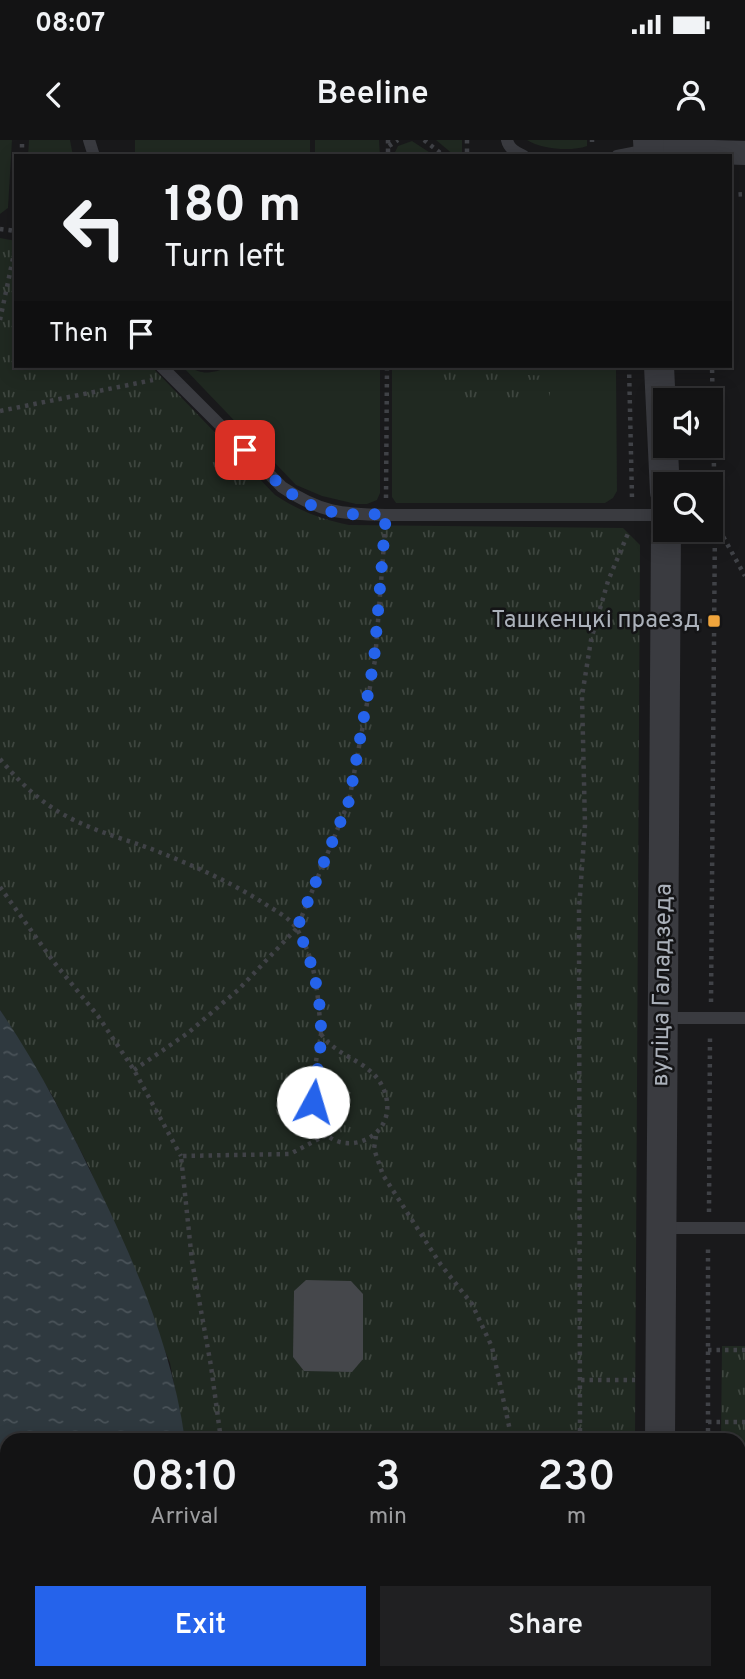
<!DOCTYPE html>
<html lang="en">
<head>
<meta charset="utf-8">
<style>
	:root { --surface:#131314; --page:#202022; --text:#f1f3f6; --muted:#9d9ea0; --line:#323234; --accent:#2563eb }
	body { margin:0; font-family:Overpass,sans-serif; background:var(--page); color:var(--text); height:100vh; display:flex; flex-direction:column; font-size:26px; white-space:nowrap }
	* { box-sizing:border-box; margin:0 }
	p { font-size:23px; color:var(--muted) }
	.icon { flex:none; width:38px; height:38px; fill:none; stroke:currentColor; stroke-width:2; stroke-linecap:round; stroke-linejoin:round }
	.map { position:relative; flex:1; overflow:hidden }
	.drawer { position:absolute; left:0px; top:1293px; width:746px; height:247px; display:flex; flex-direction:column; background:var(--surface); border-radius:21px 21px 0 0; box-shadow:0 4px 18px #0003,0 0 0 2px var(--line) }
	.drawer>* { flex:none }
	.top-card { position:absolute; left:14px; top:14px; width:718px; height:214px; border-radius:0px; box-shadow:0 4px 18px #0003,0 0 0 2px var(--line); background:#131314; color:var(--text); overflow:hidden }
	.tools { position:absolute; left:653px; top:248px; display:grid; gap:14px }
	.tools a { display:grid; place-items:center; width:70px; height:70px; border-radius:0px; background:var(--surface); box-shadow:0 4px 18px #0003,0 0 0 2px var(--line); font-size:35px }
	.pin { position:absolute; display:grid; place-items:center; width:60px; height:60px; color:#fff; margin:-30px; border-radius:14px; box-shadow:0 4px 10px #0006 }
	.me { position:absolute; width:77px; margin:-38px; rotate:6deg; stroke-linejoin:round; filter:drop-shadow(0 0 5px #0008) }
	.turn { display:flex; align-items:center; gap:24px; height:147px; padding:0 35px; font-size:32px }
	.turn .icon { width:91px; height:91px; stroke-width:2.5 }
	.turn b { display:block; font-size:49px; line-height:60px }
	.then { display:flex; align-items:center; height:66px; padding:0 35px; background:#0003; gap:14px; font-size:26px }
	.eta { display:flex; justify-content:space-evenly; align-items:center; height:119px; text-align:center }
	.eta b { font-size:42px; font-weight:600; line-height:49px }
	.button { display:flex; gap:14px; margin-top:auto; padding:14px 35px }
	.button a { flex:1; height:80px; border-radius:0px; background:var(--accent); color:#fff; font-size:28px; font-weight:600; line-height:80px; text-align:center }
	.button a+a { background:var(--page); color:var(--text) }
	.status { display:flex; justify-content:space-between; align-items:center; height:49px; padding:0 35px; background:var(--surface); direction:ltr }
	.status svg { height:19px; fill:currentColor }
	header { display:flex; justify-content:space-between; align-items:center; height:91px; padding:0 35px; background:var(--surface); font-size:32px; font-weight:600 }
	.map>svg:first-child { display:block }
	.grass { fill:#202921 }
	.park { fill:url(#park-tufts) }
	.water { fill:url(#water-ripples) }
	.building { fill:#45474b }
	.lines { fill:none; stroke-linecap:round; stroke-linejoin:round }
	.path { stroke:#404247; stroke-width:4.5; stroke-dasharray:3.5 5; stroke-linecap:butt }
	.service { stroke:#3a3b40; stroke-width:12 }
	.minor { stroke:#3a3b40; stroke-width:24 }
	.tertiary { stroke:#3a3b40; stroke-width:30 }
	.route { stroke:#2563eb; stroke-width:12; stroke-dasharray:0 21.6 }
	.poi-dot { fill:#efa43c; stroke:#141416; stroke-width:2.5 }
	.labels { text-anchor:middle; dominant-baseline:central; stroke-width:5; stroke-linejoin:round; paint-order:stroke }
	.poi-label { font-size:24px; fill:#abb1ba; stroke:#141416; text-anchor:end }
	.street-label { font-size:24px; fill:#abb1ba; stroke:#141416 }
</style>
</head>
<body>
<div class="status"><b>08:07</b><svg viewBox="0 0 49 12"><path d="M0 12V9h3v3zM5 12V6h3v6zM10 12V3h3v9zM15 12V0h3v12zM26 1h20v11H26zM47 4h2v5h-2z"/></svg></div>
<header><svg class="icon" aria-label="back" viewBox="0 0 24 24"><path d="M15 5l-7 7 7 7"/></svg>Beeline<svg class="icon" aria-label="person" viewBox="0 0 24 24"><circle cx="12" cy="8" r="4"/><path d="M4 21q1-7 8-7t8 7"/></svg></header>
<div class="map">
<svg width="745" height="1539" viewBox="0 0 745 1539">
	<defs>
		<pattern id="park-tufts" width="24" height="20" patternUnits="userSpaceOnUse" patternTransform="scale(1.75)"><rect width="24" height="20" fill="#202921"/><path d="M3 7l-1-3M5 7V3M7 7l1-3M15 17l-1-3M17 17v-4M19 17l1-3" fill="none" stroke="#3e463f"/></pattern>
		<pattern id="water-ripples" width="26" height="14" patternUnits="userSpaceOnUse" patternTransform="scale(1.75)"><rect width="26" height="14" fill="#2f393f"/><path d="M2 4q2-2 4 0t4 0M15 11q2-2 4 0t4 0" fill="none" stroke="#4a5359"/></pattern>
	</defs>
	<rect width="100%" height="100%" fill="#19191b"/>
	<path class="grass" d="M 0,0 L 12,0 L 8,68 L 0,74 Z
		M 29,0 L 70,0 L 73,16 L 28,16 Z
		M 135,0 L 310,0 L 310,16 L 135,16 Z
		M 315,0 L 379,0 L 380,16 L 315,16 Z
		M 436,0 L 462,0 L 462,16 L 455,16 Z
		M 527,0 L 587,0 L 587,6 C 571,12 541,9 527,0 Z
		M 412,1 L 435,16 L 393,16 L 398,6 Z
		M 182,226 C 189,226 192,229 198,231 C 209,235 221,230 232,226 L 380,226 L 380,353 L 377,360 L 367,364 L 356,364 L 322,356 L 296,345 Z
		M 392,226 L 616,226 L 617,351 L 613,358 L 605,363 L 396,363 L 392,357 Z
		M 424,1533 L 630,1533 L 629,1539 L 424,1539 Z"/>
	<path class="park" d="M 0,98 L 16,101 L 16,226 L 151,226 L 275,355 C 299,371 321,379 349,385 L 623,388 L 640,405 L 635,1300 L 185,1300 L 170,1223 L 89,1027 L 52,955 L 0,870 Z
		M 442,231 L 550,236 L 550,259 L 441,267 Z
		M 722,1206 L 745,1206 L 745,1404 L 739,1404 L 738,1300 L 721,1300 Z
		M 254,1533 L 543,1533 L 529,1539 L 257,1539 Z"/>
	<path class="water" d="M 0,870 C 39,927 71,990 101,1053 C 139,1132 173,1213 185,1300 L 7,1300 L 7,1533 L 149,1533 L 146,1539 L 0,1539 Z"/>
	<path class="building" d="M 306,1140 L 351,1141 L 363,1154 L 363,1219 L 352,1232 L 304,1231 L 293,1217 L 294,1151 Z"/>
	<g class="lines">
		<path class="path" d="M 388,0 L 388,16
			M 424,0 L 444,16
			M 467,0 L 467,16
			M 592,0 L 592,2
			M 389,6 L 398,0
			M 22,16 L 22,0
			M 730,55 L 745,54
			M 0,89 L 16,91
			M 0,180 L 16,104
			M 629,226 L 632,358
			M 0,271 L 153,240
			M 386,358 L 387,226
			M 715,382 L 745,436
			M 690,481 L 714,481
			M 0,619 C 21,644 44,666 74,680 C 100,693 128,700 154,710 C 192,725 231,742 265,764 C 276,771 292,779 298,791 C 317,823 318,858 321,894
			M 0,747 L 53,821 L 98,876 L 134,930 L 181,1016
			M 711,862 L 715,381 L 712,226
			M 321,894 C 338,919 372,920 384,950 C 404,1002 328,1026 315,975 C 308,950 317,919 321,894 Z
			M 134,930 L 188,893 L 239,849 L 297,788 L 349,661 L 375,520 L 385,391
			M 376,996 L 374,1009 L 383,1035 L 441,1125 L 472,1164 L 492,1207 L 512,1300
			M 709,1072 L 710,895
			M 708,1210 L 745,1210
			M 581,1240 L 635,1240
			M 708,1282 L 745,1282
			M 221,1300 L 211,1226 L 192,1121 L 181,1016 L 290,1014 L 326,995
			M 580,1300 L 579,769 L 585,685 L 582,556 L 591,500 L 608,441 L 629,391
			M 708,1300 L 708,1105
			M 552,1533 L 553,1539
			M 191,1539 L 193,1533
			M 570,1539 L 570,1533
			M 707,1539 L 707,1533"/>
		<path class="service" d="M 89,0 L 94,16
			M 507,0 C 509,9 516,12 524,16
			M 617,16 L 648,10
			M 161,226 L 282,347 C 321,373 341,374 386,375 L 665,375
			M 662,878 L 745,878
			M 661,1088 L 745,1088
			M 738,1416 L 745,1416"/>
		<path class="minor" d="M 648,10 L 745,13"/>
		<path class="tertiary" d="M 648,0 L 649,16
			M 659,226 L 665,352
			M 660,1300 L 666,390
			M 658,1539 L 658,1533"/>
	</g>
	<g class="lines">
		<path class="route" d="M 245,310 C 269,334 291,361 325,370 C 344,376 366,374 386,374 L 374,520 L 349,661 L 297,788 C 313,822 321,855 321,893 C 321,915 315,940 313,962"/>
	</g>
	<rect class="poi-dot" x="707" y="474" width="14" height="14" rx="3.5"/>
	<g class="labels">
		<g class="poi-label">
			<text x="700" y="481">Ташкенцкі праезд</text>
		</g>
		<g class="street-label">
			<text transform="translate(663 845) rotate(-89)">вуліца Галадзеда</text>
		</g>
	</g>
</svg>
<div class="tools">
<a><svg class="icon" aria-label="sound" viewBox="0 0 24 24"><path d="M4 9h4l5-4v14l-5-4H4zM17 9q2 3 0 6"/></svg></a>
<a><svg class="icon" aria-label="search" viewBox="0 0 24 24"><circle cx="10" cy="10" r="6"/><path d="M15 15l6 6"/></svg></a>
</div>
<div class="pin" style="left:245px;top:310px;background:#d93025"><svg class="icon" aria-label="arrive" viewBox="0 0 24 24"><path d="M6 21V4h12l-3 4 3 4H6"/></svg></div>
<svg class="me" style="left:313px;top:962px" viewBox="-20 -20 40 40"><circle r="19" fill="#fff"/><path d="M0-13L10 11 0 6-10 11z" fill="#2563eb"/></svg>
<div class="top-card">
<div class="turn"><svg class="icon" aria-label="left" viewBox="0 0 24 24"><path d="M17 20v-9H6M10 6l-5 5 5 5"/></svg><div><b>180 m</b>Turn left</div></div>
<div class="then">Then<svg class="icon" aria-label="arrive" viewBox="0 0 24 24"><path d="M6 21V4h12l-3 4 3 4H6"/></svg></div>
</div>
<section class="drawer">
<div class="eta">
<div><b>08:10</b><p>Arrival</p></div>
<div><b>3</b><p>min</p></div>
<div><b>230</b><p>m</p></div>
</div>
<div class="button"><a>Exit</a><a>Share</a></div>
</section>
</div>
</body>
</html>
